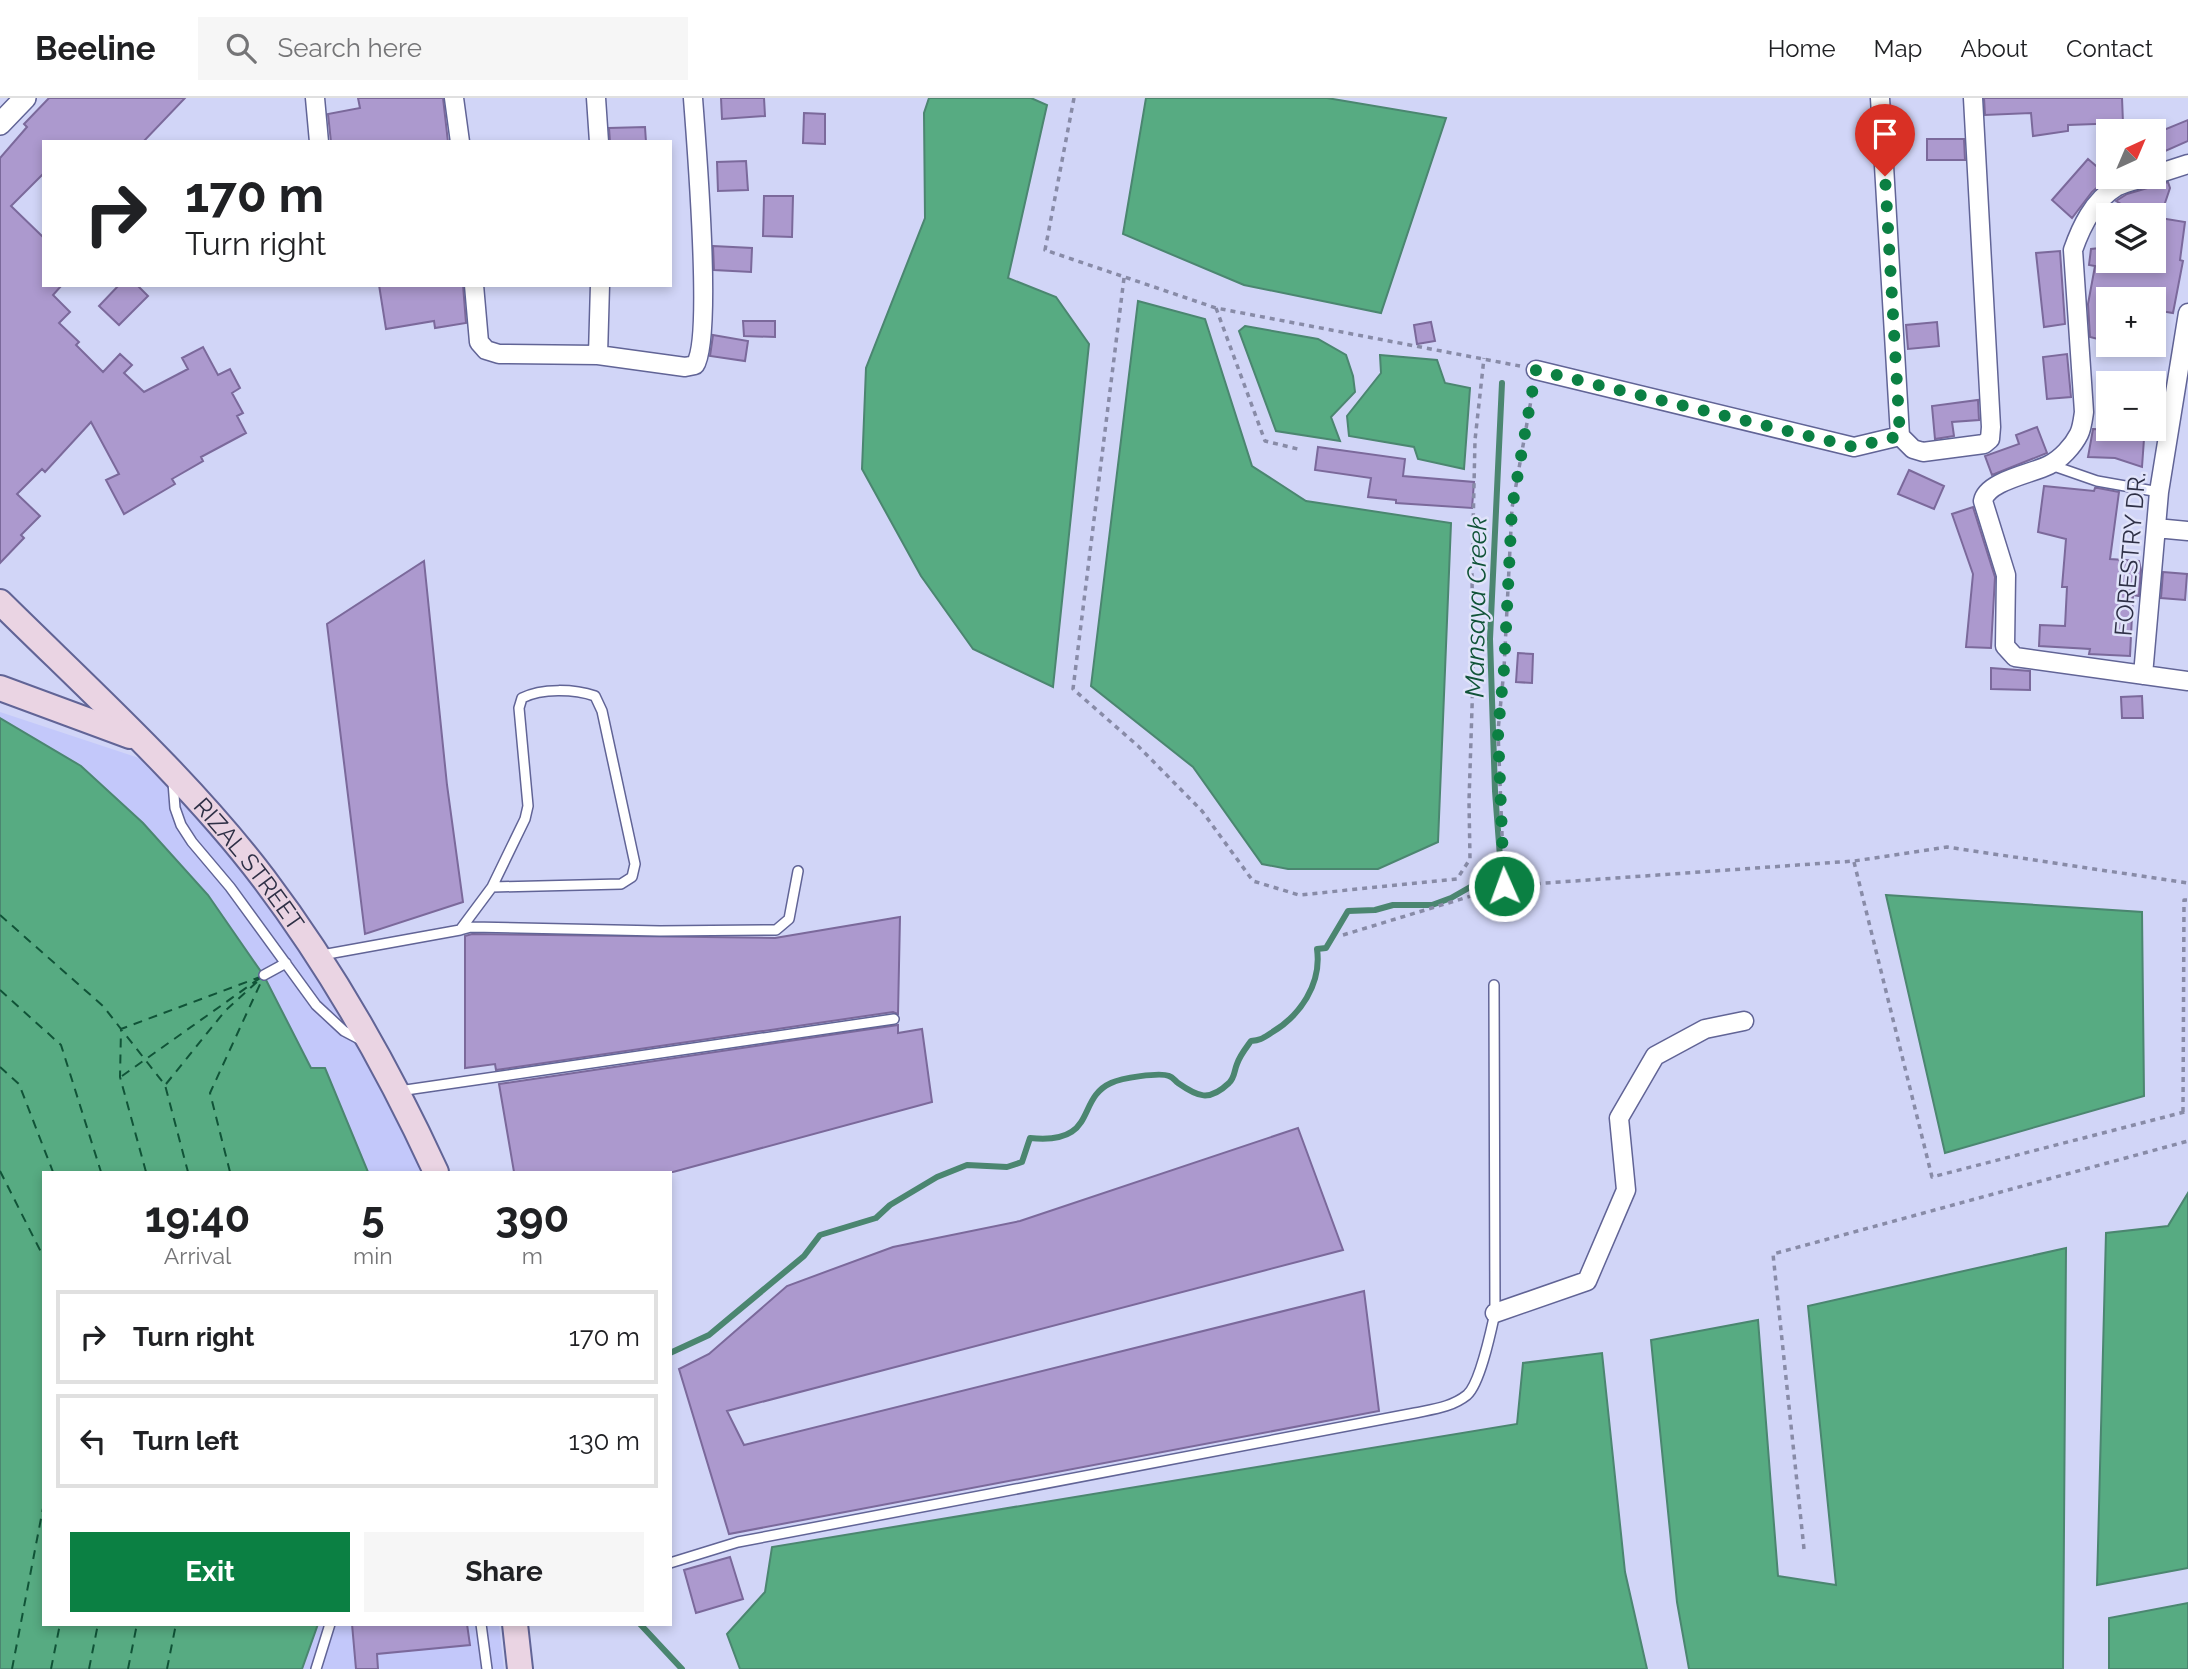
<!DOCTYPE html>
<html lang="en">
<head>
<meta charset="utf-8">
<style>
	:root { --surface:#fff; --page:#f6f6f6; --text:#202124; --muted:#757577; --line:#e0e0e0; --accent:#0b8043 }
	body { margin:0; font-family:Raleway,sans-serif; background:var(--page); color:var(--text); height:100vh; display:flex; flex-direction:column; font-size:26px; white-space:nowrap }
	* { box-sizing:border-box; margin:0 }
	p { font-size:23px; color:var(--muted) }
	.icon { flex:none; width:38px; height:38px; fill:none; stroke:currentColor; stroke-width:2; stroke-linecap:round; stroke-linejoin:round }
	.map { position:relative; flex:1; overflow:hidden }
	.side { position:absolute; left:42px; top:1073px; width:630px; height:455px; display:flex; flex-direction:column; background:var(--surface); border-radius:0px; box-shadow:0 4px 10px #0003 }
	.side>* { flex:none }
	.top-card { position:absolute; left:42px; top:42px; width:630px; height:147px; border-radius:0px; box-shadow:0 4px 10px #0003; background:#fff; color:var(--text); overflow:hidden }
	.needle { width:46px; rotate:44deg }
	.tools { position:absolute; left:2096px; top:21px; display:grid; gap:14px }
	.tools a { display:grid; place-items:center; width:70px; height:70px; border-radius:0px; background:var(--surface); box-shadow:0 4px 10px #0003; font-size:35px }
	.pin { position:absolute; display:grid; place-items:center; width:60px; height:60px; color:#fff; margin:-72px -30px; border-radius:50% 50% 50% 0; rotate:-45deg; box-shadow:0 0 7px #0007 }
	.pin .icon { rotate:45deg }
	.me { position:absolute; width:77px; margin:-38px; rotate:358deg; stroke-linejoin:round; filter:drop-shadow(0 0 5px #0008) }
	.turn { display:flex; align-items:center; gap:24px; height:147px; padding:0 28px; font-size:32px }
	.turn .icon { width:91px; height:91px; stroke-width:2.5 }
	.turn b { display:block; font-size:49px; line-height:60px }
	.eta { display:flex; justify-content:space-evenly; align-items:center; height:119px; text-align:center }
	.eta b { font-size:42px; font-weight:700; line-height:49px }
	.primary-button { display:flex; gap:14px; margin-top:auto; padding:14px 28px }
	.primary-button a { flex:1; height:80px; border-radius:0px; background:var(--accent); color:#fff; font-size:28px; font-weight:700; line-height:80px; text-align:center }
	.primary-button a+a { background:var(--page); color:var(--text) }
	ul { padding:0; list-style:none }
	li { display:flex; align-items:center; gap:21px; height:94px; margin:0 14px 10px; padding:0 14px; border:4px solid var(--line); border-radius:0px }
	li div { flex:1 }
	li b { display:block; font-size:26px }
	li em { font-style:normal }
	header { display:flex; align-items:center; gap:42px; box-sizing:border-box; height:98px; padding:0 35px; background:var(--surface); border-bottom:2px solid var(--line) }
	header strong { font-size:33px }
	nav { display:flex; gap:38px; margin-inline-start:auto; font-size:24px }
	.search { width:490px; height:63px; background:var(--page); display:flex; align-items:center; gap:18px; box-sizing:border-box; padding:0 24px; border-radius:0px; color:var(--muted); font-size:26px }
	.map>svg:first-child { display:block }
	.built { fill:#c3c8fa }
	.water { fill:#57ab82; stroke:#4b8670; stroke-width:2 }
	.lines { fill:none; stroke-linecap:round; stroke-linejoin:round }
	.stream { stroke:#4b8670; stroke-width:6 }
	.ferry { stroke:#105337; stroke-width:2; stroke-dasharray:9 7; stroke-linecap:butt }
	.building { fill:#ac99ce; stroke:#7b699b; stroke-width:2 }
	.service-casing { stroke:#616496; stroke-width:12 }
	.minor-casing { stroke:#616496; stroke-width:21 }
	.tertiary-casing { stroke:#616496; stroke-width:24 }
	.secondary-casing { stroke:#616496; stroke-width:28 }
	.path { stroke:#888ba7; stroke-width:3.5; stroke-dasharray:5 5; stroke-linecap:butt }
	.service { stroke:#fff; stroke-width:9 }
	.minor { stroke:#fff; stroke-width:18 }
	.tertiary { stroke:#fff; stroke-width:21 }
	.secondary { stroke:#ead4e3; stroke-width:24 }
	.route { stroke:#0b8043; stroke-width:12; stroke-dasharray:0 21.6 }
	.labels { text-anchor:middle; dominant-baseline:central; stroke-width:5; stroke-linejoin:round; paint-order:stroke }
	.street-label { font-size:24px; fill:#2e3046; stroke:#e0e3fa }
	.water-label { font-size:26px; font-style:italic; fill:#105337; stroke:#e0e3fa }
</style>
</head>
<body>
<header>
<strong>Beeline</strong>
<div class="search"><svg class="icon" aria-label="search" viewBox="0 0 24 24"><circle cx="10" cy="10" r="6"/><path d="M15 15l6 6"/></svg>Search here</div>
<nav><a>Home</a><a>Map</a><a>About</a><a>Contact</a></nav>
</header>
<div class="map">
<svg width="2188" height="1571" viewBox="0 0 2188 1571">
	<rect width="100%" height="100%" fill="#d1d5f7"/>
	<path class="built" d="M 0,614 L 139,660 L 252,779 L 310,863 L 390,1003 L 423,1074 L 368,1074 L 325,971 L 311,970 L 264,878 L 208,797 L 143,725 L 81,668 L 0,620 Z
		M 318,1526 L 499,1526 L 504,1571 L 302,1571 Z"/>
	<path class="water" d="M 929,0 L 1031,0 L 1047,7 L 1008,180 L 1056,199 L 1089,246 L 1053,589 L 973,551 L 921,478 L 862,371 L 866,270 L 925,120 L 924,15 Z
		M 1146,0 L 1327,0 L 1446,20 L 1381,215 L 1244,187 L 1123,136 Z
		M 1138,203 L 1205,221 L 1252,368 L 1306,403 L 1451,425 L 1438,744 L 1378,771 L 1288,771 L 1262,766 L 1193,669 L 1091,588 Z
		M 1245,228 L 1318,241 L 1346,257 L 1353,278 L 1355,294 L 1331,319 L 1340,343 L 1276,333 L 1239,233 Z
		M 1380,257 L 1437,262 L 1445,285 L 1470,290 L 1464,371 L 1418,361 L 1414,349 L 1349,338 L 1347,318 L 1381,275 Z
		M 0,620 L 81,668 L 143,725 L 208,797 L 264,878 L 311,970 L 325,970 L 368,1074 L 44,1074 L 44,1526 L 318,1526 L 302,1571 L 0,1571 Z
		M 1886,797 L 2142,814 L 2144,998 L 1945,1055 Z
		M 2188,1095 L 2188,1470 L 2097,1487 L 2106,1135 L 2168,1128 Z
		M 2066,1150 L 2063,1571 L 1689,1571 L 1677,1504 L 1651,1242 L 1758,1222 L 1778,1478 L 1836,1487 L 1808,1208 Z
		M 1602,1255 L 1625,1474 L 1647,1571 L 740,1571 L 727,1536 L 765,1494 L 772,1449 L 1517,1326 L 1523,1265 Z
		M 2188,1505 L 2188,1571 L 2109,1571 L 2109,1520 Z"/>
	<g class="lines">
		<path class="stream" d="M 670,1255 L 709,1237 L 804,1158 L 820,1137 L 876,1120 L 890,1107 L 937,1079 L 967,1067 L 1007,1069 L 1022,1064 L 1030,1040 C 1099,1047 1075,1001 1111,985 C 1121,980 1160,974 1169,978 C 1173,979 1175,983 1178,985 C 1198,999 1209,1004 1229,985 C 1235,979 1234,973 1237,966 C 1240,957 1246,950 1251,943 C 1261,942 1263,940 1271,935 C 1300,918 1322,886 1317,851 L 1326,850 L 1348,813 L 1375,812 L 1393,807 L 1432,807 L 1451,800 L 1486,780 L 1500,759 L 1495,693 L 1490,541 L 1502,285
			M 640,1526 L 682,1571"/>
		<path class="ferry" d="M 0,817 L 103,908 L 165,987 L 188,1074
			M 0,892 L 61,947 L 101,1074
			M 0,969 L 19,986 L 53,1074
			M 122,978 L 260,880
			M 166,986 L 225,913 L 258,883
			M 0,1073 L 44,1160
			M 146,1074 L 120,979 L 121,931 L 260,879
			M 230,1074 L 210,995 L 262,882
			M 12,1571 L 44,1405
			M 51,1571 L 60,1526
			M 89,1571 L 98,1526
			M 128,1571 L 137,1526
			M 167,1571 L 176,1526"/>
	</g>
	<path class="building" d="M 49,0 L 185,0 L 143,44 L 44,44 L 44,75 L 11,108 L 44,140 L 44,187 L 62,187 L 53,197 L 70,214 L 59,225 L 79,244 L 76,247 L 103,274 L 120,256 L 132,267 L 124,275 L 144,294 L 188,271 L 182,260 L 203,249 L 218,277 L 230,271 L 240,290 L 232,295 L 243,315 L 237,318 L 246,335 L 201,359 L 203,363 L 172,381 L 175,386 L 124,416 L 106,382 L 119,376 L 91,324 L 45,374 L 42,371 L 17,396 L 40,418 L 21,437 L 24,440 L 0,465 L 0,60 L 27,29 L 24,26 Z
		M 358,0 L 443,0 L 448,44 L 331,44 L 328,16 L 360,10 Z
		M 721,0 L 764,0 L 765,18 L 722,21 Z
		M 1984,0 L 2122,0 L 2123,25 L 2068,27 L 2068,33 L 2033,38 L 2031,15 L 1985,17 Z
		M 804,15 L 825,16 L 825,46 L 803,45 Z
		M 2188,22 L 2188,43 L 2154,58 L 2154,36 Z
		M 645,29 L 646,44 L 610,44 L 609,30 Z
		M 1927,41 L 1964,41 L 1965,62 L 1927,62 Z
		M 2088,61 L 2109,79 L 2092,94 L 2072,120 L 2052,102 Z
		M 746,63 L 748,92 L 718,93 L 717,64 Z
		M 2168,84 L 2170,90 L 2163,111 L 2133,113 L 2116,103 L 2127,96 Z
		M 764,98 L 793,98 L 792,139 L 763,138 Z
		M 2154,119 L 2185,124 L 2180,162 L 2183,163 L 2173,215 L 2154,212 L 2154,201 L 2109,201 L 2109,234 L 2106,243 L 2090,239 L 2088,206 L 2095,168 L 2089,167 L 2091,151 L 2109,149 L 2109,163 L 2154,163 Z
		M 713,148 L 752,150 L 751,174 L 714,172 Z
		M 2060,153 L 2065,226 L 2044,229 L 2036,155 Z
		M 119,187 L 137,187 L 148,198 L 119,227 L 99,208 Z
		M 379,187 L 463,187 L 466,225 L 435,230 L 434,223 L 386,231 Z
		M 743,223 L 775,223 L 775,239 L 744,238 Z
		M 1431,224 L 1435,243 L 1417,246 L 1414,227 Z
		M 1937,224 L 1939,248 L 1908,251 L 1906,227 Z
		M 713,237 L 748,243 L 745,263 L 710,258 Z
		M 2067,256 L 2071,299 L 2047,301 L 2043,259 Z
		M 1978,302 L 1979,322 L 1952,324 L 1954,338 L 1935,341 L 1932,308 Z
		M 2037,329 L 2047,355 L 1992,377 L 1985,358 L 2019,346 L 2016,337 Z
		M 2093,331 L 2118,332 L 2144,341 L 2142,369 L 2115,360 L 2088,359 Z
		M 1318,349 L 1405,361 L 1403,378 L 1474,384 L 1472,410 L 1396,405 L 1396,402 L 1368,399 L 1371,380 L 1315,372 Z
		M 1909,372 L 1944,388 L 1934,411 L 1898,396 Z
		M 2044,388 L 2094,393 L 2095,390 L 2098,390 L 2119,394 L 2110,461 L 2139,463 L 2141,472 L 2139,498 L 2133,497 L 2130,558 L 2089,556 L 2090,551 L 2039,548 L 2040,527 L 2065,528 L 2067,489 L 2062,489 L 2066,441 L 2038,434 Z
		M 1973,409 L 1995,479 L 1991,550 L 1966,549 L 1973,476 L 1952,416 Z
		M 424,463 L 447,687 L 463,804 L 365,836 L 327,526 Z
		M 2163,474 L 2187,476 L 2185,502 L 2161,500 Z
		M 1518,555 L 1533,556 L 1532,585 L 1516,584 Z
		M 1991,570 L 2030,573 L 2030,592 L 1991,591 Z
		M 2142,598 L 2143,620 L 2122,620 L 2121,599 Z
		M 900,819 L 898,916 L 893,914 L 496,972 L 495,966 L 465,970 L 465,838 L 472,836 L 775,840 Z
		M 898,927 L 898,935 L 922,931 L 932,1004 L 673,1074 L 514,1074 L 499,986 Z
		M 1298,1030 L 1343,1152 L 727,1313 L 744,1347 L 1364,1193 L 1379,1313 L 729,1436 L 679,1271 L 709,1256 L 787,1188 L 893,1149 L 1020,1123 Z
		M 730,1459 L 743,1501 L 696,1515 L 684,1472 Z
		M 352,1526 L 467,1526 L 470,1547 L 377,1556 L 378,1571 L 356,1571 Z"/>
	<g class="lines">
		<defs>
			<path id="service" d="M 2051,367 L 2097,383 L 2159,394
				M 173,684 L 175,710 L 181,727 L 192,744 L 230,789 L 316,907 L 344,933 L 363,943
				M 460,832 L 471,829 L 660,833 L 776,832 L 789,821 L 798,773
				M 322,857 L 460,832 L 492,789 L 525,721 L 528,708 L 519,610 L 522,600 C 542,590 574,591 595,598 L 602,613 L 635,766 L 632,779 L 621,786 L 492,789
				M 264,877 L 286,865
				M 399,993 L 894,921
				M 670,1465 L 738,1444 L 1415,1315 C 1434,1311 1452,1309 1467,1297 C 1480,1286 1491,1233 1495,1215 L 1494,887
				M 481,1526 L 487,1571
				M 316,1571 L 330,1526"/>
			<path id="minor" d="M 315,0 L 319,44
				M 454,0 L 460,44
				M 596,0 L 599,44
				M 1880,0 L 1900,338 L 1913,351 L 1923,354 L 1984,346 L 1990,341 L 1991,329 L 1973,0
				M 2154,77 L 2188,66
				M 2147,79 C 2137,82 2125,84 2116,89 C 2093,103 2081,129 2073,152 L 2084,314 C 2083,321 2082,330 2079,336 C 2073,348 2061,361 2049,367 C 2031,376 1987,383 1983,403 L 2006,477 L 2005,548 L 2015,559 L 2188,583
				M 474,187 L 479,244 L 486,252 L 499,256 L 598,257 L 685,269 L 695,267 C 713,241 696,42 693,0
				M 598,257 L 600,187
				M 1536,272 L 1854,349 L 1900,338
				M 2156,430 L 2188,433
				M 2143,577 L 2159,394 L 2188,215
				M 1495,1215 L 1587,1183 L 1626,1092 L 1619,1020 L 1655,958 L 1705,931 L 1744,923"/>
			<path id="tertiary" d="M 0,26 L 25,0"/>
			<g id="secondary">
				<path id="s1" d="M 0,504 C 88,591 190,683 264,781 C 332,871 389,972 436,1074"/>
				<path d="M 0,590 L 130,638"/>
				<path d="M 515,1526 L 520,1571"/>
			</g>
		</defs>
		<use href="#service" class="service-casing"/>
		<use href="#minor" class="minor-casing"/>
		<use href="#tertiary" class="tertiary-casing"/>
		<use href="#secondary" class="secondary-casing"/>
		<path class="path" d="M 1074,0 L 1045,152 L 1216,210 L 1520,268
			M 1124,180 L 1073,591 L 1138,648 L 1202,713 L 1253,783 L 1299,797 L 1457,781 L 1470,761 L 1469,703 L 1473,579 L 1472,477 L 1475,342 L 1484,260
			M 1216,210 L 1265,343 L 1302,352
			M 1854,764 L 1932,1079 L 2188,1013
			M 1504,788 L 1498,633 L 1504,571 L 1512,410 L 1533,291
			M 1343,837 L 1504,788 L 1854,763 L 1947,749 L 2188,785
			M 2183,1014 L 2184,802 L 2188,802
			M 1804,1451 L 1773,1156 L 2188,1043"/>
		<use href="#service" class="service"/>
		<use href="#minor" class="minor"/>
		<use href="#tertiary" class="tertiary"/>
		<use href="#secondary" class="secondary"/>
	</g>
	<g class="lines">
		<path class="route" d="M 1504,788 L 1498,633 L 1504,571 L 1512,410 L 1536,272 L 1854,349 L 1900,338 L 1885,78"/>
	</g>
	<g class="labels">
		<g class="street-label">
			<text transform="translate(2130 456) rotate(-85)">FORESTRY DR.</text>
			<text stroke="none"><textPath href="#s1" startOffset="362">RIZAL STREET</textPath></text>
		</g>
		<g class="water-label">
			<text transform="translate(1476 509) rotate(-89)">Mansaya Creek</text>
		</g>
	</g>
</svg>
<div class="tools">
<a><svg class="needle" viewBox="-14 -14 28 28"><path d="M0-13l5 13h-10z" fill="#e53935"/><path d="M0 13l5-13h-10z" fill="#757577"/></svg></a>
<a><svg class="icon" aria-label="layers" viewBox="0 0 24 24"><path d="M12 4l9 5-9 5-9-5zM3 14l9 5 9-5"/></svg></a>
<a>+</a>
<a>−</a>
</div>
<div class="pin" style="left:1885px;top:78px;background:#d93025"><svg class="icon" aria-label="arrive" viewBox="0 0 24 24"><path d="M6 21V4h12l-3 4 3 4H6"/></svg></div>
<svg class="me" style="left:1504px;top:788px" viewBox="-20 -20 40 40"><circle r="17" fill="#0b8043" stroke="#fff" stroke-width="3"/><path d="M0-11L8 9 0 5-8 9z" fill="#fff"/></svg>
<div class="top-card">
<div class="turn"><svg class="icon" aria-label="right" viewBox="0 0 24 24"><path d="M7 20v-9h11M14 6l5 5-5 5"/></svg><div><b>170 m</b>Turn right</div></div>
</div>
<section class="side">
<div class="eta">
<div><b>19:40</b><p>Arrival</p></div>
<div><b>5</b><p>min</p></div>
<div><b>390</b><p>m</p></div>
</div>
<ul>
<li><svg class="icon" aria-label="right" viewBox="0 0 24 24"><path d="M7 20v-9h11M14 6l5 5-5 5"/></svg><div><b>Turn right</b></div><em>170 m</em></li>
<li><svg class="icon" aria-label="left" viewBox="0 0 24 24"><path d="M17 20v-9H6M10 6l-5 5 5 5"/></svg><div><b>Turn left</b></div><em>130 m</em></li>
</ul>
<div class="primary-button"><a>Exit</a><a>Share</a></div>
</section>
</div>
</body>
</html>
